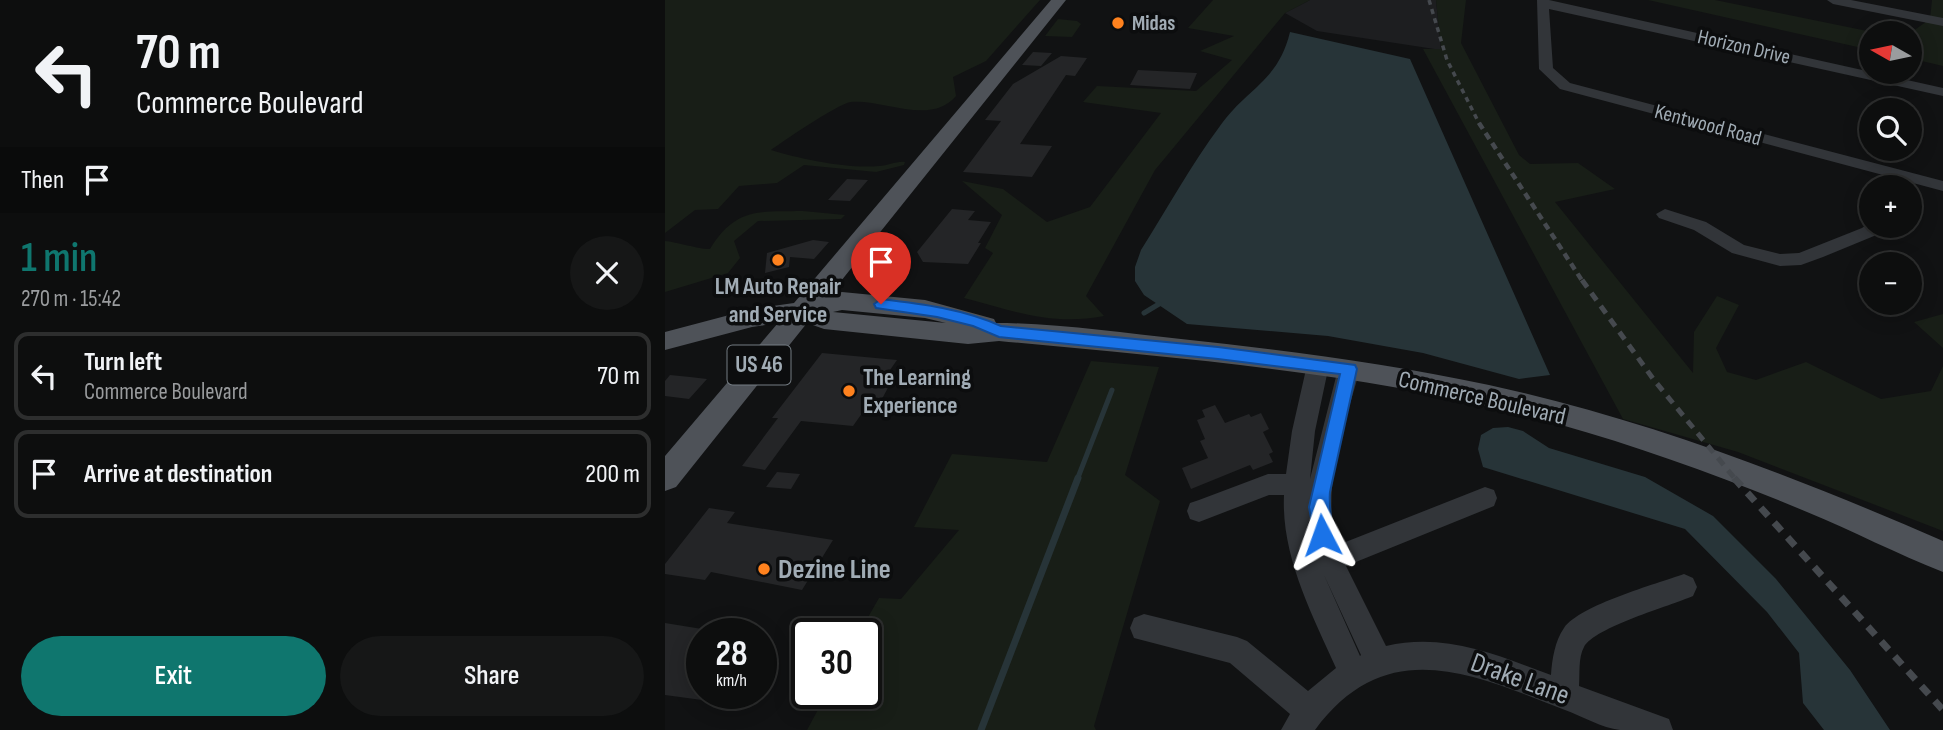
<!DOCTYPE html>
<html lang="en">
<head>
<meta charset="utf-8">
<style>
	:root { --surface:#0d0e0e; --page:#161717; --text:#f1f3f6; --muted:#9a9c9e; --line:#2d2e2e; --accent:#0f766e }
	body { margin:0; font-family:"Sofia Sans Condensed",sans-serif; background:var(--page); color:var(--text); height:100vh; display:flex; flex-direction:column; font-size:26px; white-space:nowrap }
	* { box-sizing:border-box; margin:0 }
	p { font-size:23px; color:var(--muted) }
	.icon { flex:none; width:38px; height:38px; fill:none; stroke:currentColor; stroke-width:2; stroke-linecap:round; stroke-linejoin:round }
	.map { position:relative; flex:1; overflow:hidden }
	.sheet { display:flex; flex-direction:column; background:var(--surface); width:665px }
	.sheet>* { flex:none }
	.hud { background:#0d0e0e; color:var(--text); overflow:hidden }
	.needle { width:46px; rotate:279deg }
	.fabs { position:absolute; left:1194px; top:21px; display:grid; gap:14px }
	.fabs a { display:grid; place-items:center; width:63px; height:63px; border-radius:50%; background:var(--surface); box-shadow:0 4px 18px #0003,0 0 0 2px var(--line); font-size:35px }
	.speed { position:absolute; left:21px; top:618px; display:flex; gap:14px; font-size:35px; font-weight:700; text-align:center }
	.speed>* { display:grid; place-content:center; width:91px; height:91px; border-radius:50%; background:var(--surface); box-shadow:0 4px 18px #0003,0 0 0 2px var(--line); line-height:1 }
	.speed small { font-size:18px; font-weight:400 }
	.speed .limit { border:4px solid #111; border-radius:10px; background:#fff; color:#111 }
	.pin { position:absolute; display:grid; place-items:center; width:60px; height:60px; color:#fff; margin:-72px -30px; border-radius:50% 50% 50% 0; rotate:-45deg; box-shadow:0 0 7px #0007 }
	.pin .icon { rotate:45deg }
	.me { position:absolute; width:77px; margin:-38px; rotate:356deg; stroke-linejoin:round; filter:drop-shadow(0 0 5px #0008) }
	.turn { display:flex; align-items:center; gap:24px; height:147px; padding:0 21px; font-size:32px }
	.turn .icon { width:91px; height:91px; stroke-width:2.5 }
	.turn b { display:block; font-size:49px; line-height:60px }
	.then { display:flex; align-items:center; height:66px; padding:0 21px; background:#0003; gap:14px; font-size:26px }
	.round { display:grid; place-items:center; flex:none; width:74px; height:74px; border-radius:37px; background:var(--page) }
	.headline { display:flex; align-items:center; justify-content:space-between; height:119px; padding:0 21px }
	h1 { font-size:42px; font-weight:600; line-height:52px; color:var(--accent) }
	.button { display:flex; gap:14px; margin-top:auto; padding:14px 21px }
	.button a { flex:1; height:80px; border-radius:42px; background:var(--accent); color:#fff; font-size:28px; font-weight:600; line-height:80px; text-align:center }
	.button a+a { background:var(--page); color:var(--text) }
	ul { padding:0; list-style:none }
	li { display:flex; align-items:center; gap:21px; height:88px; margin:0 14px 10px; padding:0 7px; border:4px solid var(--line); border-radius:14px }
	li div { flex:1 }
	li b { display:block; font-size:26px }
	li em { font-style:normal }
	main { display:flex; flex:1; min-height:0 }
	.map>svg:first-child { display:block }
	.built { fill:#1d1e20 }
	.green { fill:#181e17 }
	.water { fill:#273438 }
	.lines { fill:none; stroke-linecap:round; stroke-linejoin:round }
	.stream-far1 { stroke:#273438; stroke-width:5 }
	.stream { stroke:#273438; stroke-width:7 }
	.building { fill:#242527 }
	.minor { fill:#323539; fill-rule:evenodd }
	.major { fill:#4e5258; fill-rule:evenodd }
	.rail-far3 { stroke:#45494e; stroke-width:3.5; stroke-dasharray:5 4.5; stroke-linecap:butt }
	.rail-far2 { stroke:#45494e; stroke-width:4.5; stroke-dasharray:7 5; stroke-linecap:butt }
	.rail-far1 { stroke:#45494e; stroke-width:5; stroke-dasharray:9 7; stroke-linecap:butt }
	.rail { stroke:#45494e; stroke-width:7; stroke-dasharray:11 9; stroke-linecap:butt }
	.route { fill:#1a73e8; stroke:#114b97; stroke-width:2 }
	.poi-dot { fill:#ff821e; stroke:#0c0d0e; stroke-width:2.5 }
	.labels { text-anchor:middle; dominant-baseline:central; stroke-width:7; stroke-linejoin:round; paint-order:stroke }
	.far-poi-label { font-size:21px; font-weight:bold; fill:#a1acb5; stroke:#0c0d0e; text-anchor:start }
	.far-street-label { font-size:21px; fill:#a1acb5; stroke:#0c0d0e }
	.shield { fill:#0c0d0e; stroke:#747c83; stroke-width:2 }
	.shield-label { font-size:23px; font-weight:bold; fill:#a1acb5 }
	.poi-label { font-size:24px; font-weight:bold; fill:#a1acb5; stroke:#0c0d0e }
	.street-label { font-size:24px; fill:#a1acb5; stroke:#0c0d0e }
	.near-poi-label { font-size:28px; font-weight:bold; fill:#a1acb5; stroke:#0c0d0e; text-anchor:start }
	.near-street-label { font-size:28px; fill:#a1acb5; stroke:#0c0d0e }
</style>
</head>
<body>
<main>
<section class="sheet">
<div class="hud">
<div class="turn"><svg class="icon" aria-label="left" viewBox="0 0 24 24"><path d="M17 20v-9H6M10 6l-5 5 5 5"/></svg><div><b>70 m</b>Commerce Boulevard</div></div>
<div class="then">Then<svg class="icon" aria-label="arrive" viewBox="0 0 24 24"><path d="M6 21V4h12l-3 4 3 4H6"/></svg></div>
</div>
<div class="headline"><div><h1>1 min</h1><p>270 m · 15:42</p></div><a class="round"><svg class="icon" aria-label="close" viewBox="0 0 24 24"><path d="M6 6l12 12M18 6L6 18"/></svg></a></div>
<ul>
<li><svg class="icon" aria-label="left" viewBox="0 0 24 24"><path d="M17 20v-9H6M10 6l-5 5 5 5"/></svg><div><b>Turn left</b><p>Commerce Boulevard</p></div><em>70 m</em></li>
<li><svg class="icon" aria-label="arrive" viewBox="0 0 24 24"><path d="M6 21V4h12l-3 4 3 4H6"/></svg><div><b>Arrive at destination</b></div><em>200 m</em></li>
</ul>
<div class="button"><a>Exit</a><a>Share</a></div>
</section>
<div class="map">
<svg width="1278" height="730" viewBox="0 0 1278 730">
	<rect width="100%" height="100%" fill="#111213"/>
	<path class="built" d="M 645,0 L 771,0 L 776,50 L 652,31 L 620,13 Z"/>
	<path class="green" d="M 0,0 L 375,0 L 321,61 L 288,77 L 291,96 C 266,126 218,99 186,102 C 174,103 119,141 106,150 C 135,159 183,169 214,166 C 223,166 231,161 240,162 L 239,165 L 211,172 L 139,165 L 112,183 L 74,186 L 53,209 L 30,210 L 0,233 Z
		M 548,0 L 645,0 L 620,13 L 490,170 L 421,296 L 439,316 C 387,326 349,311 299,298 L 328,253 L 320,248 L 337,215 L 297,181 L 338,189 L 382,222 L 425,207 L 496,113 L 418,102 L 432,86 L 531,91 L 567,60 L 535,51 L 569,36 L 523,28 Z
		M 771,0 L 801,0 L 796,43 L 854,155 L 865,164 L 913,163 L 950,189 L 890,202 L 1028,373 L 1029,332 L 1052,296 L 1074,305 L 1051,348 L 1062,372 L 1091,380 L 1141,362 L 1216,399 L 1266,391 L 1278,366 L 1278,531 L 1073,452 L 958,419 L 758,49 L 776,49 Z
		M 983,0 L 1050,0 L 1212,33 L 1206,33 L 1206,50 Z
		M 1267,0 L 1278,0 L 1278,66 L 1244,58 L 1244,34 L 1265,19 Z
		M 393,19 L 412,21 L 416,24 L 407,37 L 380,36 Z
		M 138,211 L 180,215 L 176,219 L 93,221 L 69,241 L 75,258 L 63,273 L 0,292 L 0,241 C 11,242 38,250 45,249 C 71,207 94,212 138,211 Z
		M 1278,314 L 1278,348 L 1249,322 Z
		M 426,361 L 494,367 L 460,475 L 495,501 L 429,726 L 431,730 L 142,730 L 162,693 L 201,693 L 201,634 L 194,633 L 214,598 L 236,599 L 294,530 L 249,527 L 287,454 L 382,462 Z"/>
	<path class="water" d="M 625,32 L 745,59 L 885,375 L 854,379 L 758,353 L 663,336 L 522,324 L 479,295 L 470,281 L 470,267 L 476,250 C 502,209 526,165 555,126 C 582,88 613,82 625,32 Z
		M 843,427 L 858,431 L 884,448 L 980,477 L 1048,516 L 1111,579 L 1185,670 L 1225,730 L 1159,730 L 1138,703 L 1134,653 L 1102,612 L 1020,529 L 818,467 L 813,449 L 816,435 L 828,428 Z"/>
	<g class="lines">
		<path class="stream-far1" d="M 479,313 L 494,304
			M 412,480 L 447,390"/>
		<path class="stream" d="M 316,730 L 413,478"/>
	</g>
	<path class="building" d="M 368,52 L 387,53 L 376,66 L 357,65 Z
		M 396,56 L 422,58 L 410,76 L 401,75 L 355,144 L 387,146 L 367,177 L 298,172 L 336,121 L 320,120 L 348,84 Z
		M 473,70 L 532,73 L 525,89 L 465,85 Z
		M 182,179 L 203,180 L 185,201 L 163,200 Z
		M 287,209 L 310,211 L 303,220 L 326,222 L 313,243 L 316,243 L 303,264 L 258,262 L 252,252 Z
		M 148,240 L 164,242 L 149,259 L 125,257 L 124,267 L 100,273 L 102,253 Z
		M 157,353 L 232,360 L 216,383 L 225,384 L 218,397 L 214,402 L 205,402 L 188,426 L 136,421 L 100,470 L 77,466 L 113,418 L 107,418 Z
		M 5,375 L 25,377 L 42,379 L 24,399 L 0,396 L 0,381 Z
		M 550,405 L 560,423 L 584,414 L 586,417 L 596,413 L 604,429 L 598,432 L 608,452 L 604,454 L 608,462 L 588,470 L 585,465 L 526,489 L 517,468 L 543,458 L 535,441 L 540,439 L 532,420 L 540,417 L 537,410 Z
		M 112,472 L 135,474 L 126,489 L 101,487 Z
		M 44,508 L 70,512 L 62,523 L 168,540 L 137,590 L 46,572 L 40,580 L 0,574 L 0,564 Z
		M 0,623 L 37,629 L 37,700 L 0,695 Z"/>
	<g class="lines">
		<path class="minor" d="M 872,0 L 884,0 L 1278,88 L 1278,96 L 884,9 L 888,68 L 905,83 L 1278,181 L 1278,191 L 895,89 L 874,69 Z
			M 1162,0 L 1186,0 L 1278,18 L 1278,26 L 1168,4 Z
			M 1000,209 L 1041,222 L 1079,245 L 1115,254 L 1134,253 L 1197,228 L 1205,222 L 1206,226 L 1220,226 L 1209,236 L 1158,257 L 1136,265 L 1115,266 L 1067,253 L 1029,230 L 994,218 L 991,214 Z
			M 653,357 L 660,359 L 664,365 L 650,431 L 645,479 L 673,369 L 677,363 L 684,361 L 691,363 L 695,369 C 681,421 654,493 673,545 L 820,487 L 829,490 L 832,498 L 829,506 L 681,566 L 721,646 C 780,632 832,655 886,675 C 887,659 890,641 899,628 C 915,605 991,584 1019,574 L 1028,578 L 1032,587 L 1028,596 C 1005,606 930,627 919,647 C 913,658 915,674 914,686 L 1004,719 L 1008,730 C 991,730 972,730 955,730 C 937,728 917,716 900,710 C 807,674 722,633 650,730 L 616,730 L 625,714 L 565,663 L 469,638 L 465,628 L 469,618 L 479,614 L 572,637 L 582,641 L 643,691 L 671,668 C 647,614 616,556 619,495 L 604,495 L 534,522 L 525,519 L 522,511 L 525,503 L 534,500 L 603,474 L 621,474 L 627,431 L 642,365 L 646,359 ZM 659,575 L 696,655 L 695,656 Z"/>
		<path class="major" d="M 386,0 L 401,0 L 164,296 L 177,292 L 260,300 L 329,319 L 331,323 C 390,323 457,333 516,339 C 619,350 722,363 824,385 C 981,419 1131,477 1278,541 L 1278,572 C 1232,554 1188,531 1142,512 C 1061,478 978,448 893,424 C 711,373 522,359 334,341 L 303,344 L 159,329 L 142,323 L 11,487 L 0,491 L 0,456 L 113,323 L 87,327 L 0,350 L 0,332 L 87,309 L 129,303 ZM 177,310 L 260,318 L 281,323 L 168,312 Z"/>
		<path class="rail-far3" d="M 764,0 L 782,60 L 815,125"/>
		<path class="rail-far2" d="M 814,123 L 918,282"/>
		<path class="rail-far1" d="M 917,280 L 989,380 L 1071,480"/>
		<path class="rail" d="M 1069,478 L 1278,710"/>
	</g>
	<path class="route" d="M 216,299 C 258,304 298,309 336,326 L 553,347 L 690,365 L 692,369 L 665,492 C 663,507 670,528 663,541 L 657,544 L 650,541 L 644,507 L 675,374 L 553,359 L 334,337 L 308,326 L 272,317 L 211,308 L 209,304 Z"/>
	<g class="poi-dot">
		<circle cx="453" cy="23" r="7"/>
		<circle cx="113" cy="260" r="7"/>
		<circle cx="184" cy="391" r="7"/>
		<circle cx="99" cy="569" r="7"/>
	</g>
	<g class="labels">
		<g class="far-poi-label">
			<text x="467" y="23">Midas</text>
		</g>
		<g class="far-street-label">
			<text transform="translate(1079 47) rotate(13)">Horizon Drive</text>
			<text transform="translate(1043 125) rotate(15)">Kentwood Road</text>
		</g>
		<rect class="shield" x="62.5" y="345.5" width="63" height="39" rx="5"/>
		<g class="shield-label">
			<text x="94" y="365">US 46</text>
		</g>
		<g class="poi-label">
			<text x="113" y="286">LM Auto Repair<tspan x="113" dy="28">and Service</tspan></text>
			<text x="198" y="377" text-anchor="start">The Learning<tspan x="198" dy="28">Experience</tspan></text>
		</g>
		<g class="street-label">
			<text transform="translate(817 398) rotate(13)">Commerce Boulevard</text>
		</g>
		<g class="near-poi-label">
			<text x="113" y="569">Dezine Line</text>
		</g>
		<g class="near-street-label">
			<text transform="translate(855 679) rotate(20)">Drake Lane</text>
		</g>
	</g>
</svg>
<div class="fabs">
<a><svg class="needle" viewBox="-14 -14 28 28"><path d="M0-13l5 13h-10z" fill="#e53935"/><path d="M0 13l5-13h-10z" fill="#9a9c9e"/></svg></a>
<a><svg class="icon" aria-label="search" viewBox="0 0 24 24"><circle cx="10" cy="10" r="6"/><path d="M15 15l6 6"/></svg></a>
<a>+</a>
<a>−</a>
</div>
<div class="speed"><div>28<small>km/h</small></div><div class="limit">30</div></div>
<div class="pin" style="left:216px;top:304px;background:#d93025"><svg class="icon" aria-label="arrive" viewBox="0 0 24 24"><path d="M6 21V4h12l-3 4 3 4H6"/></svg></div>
<svg class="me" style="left:657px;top:535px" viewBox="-20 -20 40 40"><path d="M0-17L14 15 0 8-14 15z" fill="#1a73e8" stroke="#fff" stroke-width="4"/></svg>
</div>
</main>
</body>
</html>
